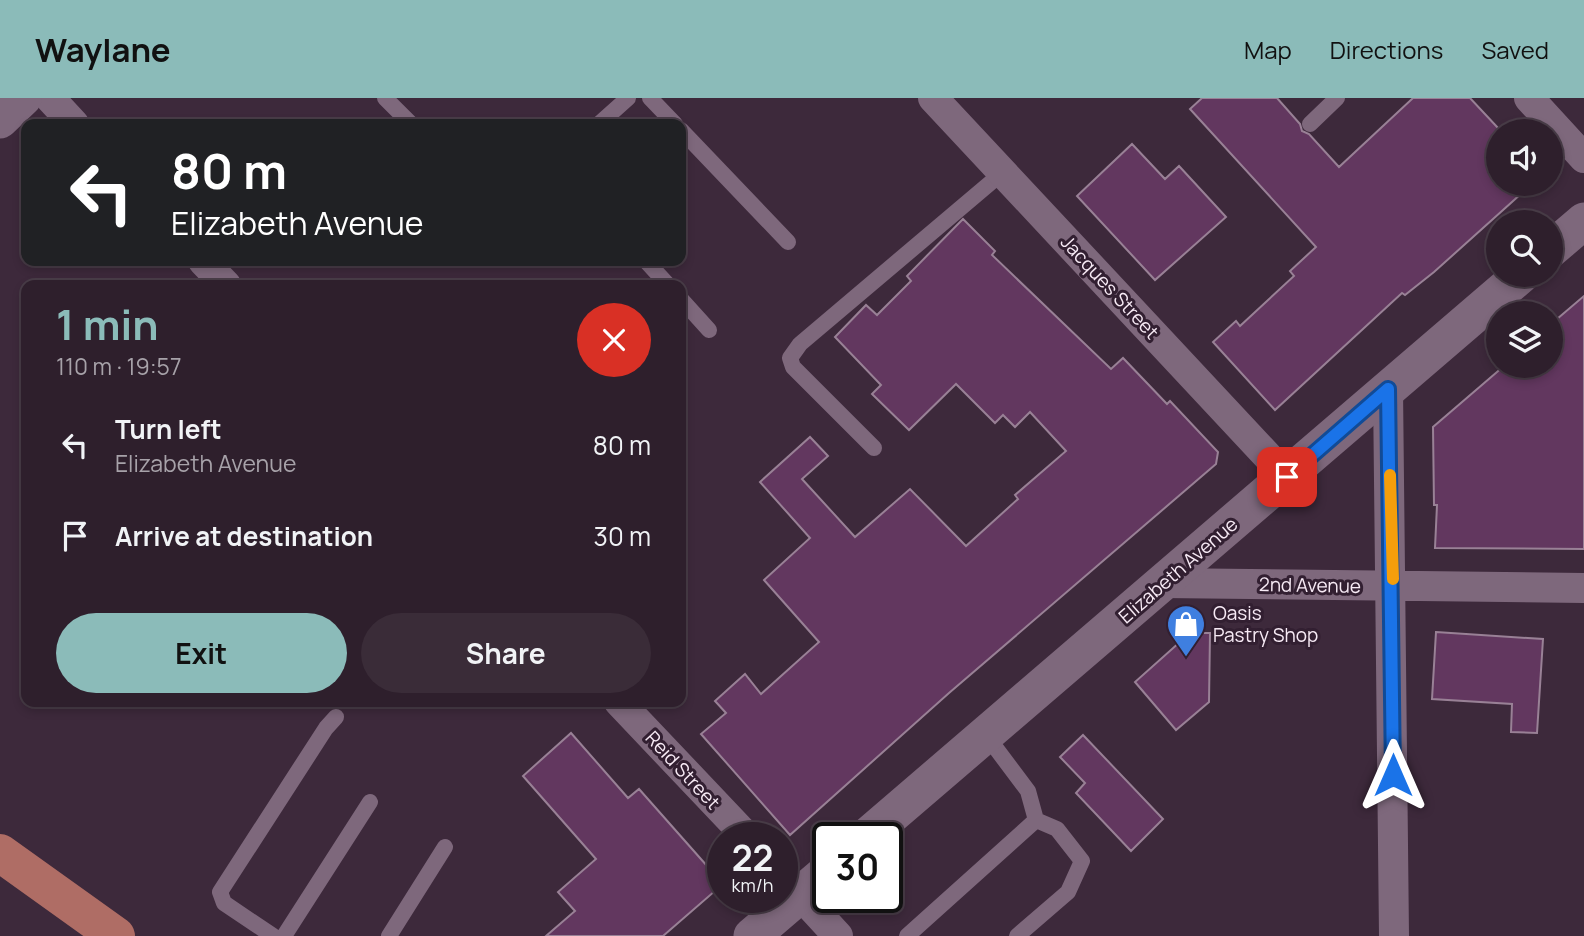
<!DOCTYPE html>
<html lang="en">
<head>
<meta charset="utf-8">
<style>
	:root { --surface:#2e1f2c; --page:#3a2c38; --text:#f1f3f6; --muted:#a7a2a9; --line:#493d48; --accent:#8bbbb9 }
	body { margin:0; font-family:Manrope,sans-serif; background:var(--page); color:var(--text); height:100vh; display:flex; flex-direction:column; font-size:26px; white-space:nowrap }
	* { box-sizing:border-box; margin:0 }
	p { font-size:23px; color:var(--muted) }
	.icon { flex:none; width:38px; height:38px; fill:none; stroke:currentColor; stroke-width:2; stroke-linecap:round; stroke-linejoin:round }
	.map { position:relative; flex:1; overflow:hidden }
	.side { position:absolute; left:21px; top:182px; width:665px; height:427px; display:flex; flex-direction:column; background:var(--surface); border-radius:14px; box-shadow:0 4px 10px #0003,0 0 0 2px var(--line) }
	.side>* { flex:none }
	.top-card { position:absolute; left:21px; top:21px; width:665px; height:147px; border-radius:14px; box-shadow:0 4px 10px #0003,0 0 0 2px var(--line); background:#202124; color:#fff; overflow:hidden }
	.controls { position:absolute; left:1486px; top:21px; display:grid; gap:14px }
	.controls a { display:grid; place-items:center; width:77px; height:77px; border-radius:50%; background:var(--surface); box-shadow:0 4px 10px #0003,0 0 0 2px var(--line); font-size:35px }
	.speed { position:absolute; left:707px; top:724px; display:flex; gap:14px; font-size:35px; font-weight:700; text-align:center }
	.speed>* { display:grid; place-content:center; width:91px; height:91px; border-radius:50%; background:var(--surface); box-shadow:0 4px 10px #0003,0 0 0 2px var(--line); line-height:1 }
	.speed small { font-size:18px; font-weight:400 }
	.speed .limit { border:4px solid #111; border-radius:10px; background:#fff; color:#111 }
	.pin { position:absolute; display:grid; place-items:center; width:60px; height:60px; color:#fff; margin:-30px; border-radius:14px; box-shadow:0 4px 10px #0006 }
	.me { position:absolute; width:77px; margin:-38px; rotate:0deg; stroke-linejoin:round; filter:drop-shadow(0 0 5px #0008) }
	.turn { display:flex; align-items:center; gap:24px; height:147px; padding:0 35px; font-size:32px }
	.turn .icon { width:91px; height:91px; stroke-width:2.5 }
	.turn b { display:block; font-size:49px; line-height:60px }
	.round { display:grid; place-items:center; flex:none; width:74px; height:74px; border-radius:37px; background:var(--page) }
	.summary { display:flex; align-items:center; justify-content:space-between; height:119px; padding:0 35px }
	h1 { font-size:42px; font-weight:700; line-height:52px; color:var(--accent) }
	.action { display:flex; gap:14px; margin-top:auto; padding:14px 35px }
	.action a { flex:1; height:80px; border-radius:42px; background:var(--accent); color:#111; font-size:28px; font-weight:700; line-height:80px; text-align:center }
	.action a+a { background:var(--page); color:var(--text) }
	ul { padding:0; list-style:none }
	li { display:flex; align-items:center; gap:21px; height:91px; padding:0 35px }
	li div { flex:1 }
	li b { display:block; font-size:26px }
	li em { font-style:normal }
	header { display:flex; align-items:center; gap:42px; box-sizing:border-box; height:98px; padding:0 35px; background:var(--accent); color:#111 }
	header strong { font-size:33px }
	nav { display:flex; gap:38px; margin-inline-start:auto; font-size:24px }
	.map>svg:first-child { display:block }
	.building { fill:#62375f; stroke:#998196; stroke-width:2 }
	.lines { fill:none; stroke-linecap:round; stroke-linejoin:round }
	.service { stroke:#7e687c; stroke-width:16 }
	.minor { stroke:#7e687c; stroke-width:30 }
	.tertiary { stroke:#7e687c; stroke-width:37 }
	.trunk { stroke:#af6d65; stroke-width:38 }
	.route-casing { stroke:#114b97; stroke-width:18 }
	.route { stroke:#1a73e8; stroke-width:12 }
	.slow { stroke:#f59e0b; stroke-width:12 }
	.labels { text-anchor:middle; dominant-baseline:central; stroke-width:6; stroke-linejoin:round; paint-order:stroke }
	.street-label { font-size:19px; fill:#f7eaf5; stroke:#321f31 }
	.poi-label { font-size:19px; fill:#f7eaf5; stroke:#321f31; text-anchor:start }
</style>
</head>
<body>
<header>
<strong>Waylane</strong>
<nav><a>Map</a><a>Directions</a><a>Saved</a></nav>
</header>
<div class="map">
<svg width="1584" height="838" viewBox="0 0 1584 838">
	<rect width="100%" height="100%" fill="#3d293b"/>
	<path class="building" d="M 1202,0 L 1277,0 L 1300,26 L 1302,33 L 1309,36 L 1339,69 L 1413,0 L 1470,0 L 1498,30 L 1498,86 L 1532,86 L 1434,174 L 1405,197 L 1402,195 L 1275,312 L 1213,244 L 1236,223 L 1240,228 L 1294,178 L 1290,173 L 1316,149 L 1190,11 Z
		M 1132,46 L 1165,81 L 1179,68 L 1226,119 L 1155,182 L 1077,98 Z
		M 963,121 L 995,153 L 992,157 L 1111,271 L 1123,260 L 1167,306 L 1170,303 L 1218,354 L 1216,366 L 949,595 L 790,737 L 701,636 L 726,615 L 715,603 L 745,576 L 761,596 L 819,544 L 764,482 L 810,440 L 760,384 L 810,339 L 828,358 L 802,381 L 855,439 L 910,391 L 966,448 L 1018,401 L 1015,397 L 1066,353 L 1030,314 L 1015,329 L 1003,317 L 995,325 L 956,286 L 909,332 L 872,296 L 881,287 L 835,239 L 866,207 L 877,217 L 911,183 L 907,178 Z
		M 1584,198 L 1584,451 L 1435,450 L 1437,407 L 1434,407 L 1433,329 L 1504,268 L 1550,268 L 1550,227 Z
		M 1436,534 L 1543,541 L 1537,635 L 1511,634 L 1512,606 L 1432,601 Z
		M 1190,535 L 1210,535 L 1209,604 L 1176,632 L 1135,584 Z
		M 571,635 L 628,700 L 639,691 L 723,786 L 663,838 L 546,838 L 575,813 L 558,794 L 596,761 L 523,678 Z
		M 1083,637 L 1163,721 L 1131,753 L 1076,695 L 1085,685 L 1060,659 Z"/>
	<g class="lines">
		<path class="service" d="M 385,0 L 411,26
			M 650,0 L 675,26
			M 599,26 L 628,0
			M 1310,26 L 1337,0
			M 681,32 L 788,144
			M 646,163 L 668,187
			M 681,201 L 709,232
			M 874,350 L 793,269 L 790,260 L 800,246 L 1002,75
			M 986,637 L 1028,693 L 1036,722
			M 273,838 L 224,805 L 220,794 L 326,630 L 336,619
			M 284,838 L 370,704
			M 389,838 L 445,749
			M 907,838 L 1036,722 L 1057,731 L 1082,763 L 1068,794 L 1017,838"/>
		<path class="minor" d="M 50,0 L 74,26
			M 933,0 L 1287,379
			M 1529,0 L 1584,60
			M 203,163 L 226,187
			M 1388,291 L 1394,838
			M 1163,485 L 1584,490
			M 619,604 L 748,740
			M 782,777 L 838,838"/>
		<path class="tertiary" d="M 0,22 L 23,0
			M 1550,152 L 1584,123
			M 865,740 L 1521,177
			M 752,838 L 828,773"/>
		<path class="trunk" d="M 0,755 L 116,838"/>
	</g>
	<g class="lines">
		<defs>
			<path id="route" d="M 1287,379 L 1388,291 L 1393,677"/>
		</defs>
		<use href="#route" class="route-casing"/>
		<use href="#route" class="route"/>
		<path class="slow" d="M 1390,377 L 1393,481"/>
	</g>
	<defs>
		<symbol id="shop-pin" viewBox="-11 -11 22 30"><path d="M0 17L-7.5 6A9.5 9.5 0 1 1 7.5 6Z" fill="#3f7fe0" stroke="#321f31"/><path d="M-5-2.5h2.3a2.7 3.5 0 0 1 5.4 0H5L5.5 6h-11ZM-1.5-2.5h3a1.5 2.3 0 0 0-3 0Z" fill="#fff"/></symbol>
	</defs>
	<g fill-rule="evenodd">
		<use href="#shop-pin" x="1164" y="504" width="44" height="60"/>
	</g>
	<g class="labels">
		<g class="street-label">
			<text transform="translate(1110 189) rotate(47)">Jacques Street</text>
			<text transform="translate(1178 472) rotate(-41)">Elizabeth Avenue</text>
			<text transform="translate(1310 487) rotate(1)">2nd Avenue</text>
			<text transform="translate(683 672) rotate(47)">Reid Street</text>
		</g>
		<g class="poi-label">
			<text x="1213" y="515">Oasis<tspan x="1213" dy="22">Pastry Shop</tspan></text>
		</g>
	</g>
</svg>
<div class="controls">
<a><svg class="icon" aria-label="sound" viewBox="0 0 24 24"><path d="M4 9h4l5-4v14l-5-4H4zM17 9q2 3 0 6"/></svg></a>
<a><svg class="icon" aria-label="search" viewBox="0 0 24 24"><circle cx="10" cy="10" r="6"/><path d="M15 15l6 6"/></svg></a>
<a><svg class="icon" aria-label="layers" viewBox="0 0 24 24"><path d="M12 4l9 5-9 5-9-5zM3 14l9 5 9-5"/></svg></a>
</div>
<div class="speed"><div>22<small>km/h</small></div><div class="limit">30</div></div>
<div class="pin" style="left:1287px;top:379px;background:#d93025"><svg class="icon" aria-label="arrive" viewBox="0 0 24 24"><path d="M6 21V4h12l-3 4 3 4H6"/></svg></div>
<svg class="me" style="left:1393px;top:677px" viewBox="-20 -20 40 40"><path d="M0-17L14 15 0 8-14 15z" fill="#1a73e8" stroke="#fff" stroke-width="4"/></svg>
<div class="top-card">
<div class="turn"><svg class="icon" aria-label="left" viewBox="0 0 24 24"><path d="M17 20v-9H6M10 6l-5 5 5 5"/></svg><div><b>80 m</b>Elizabeth Avenue</div></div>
</div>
<section class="side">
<div class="summary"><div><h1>1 min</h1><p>110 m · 19:57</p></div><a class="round" style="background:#d93025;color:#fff"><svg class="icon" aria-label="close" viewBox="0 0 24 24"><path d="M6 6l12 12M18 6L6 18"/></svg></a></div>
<ul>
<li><svg class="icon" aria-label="left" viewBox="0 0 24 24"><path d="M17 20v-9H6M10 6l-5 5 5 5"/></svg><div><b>Turn left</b><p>Elizabeth Avenue</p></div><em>80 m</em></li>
<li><svg class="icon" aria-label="arrive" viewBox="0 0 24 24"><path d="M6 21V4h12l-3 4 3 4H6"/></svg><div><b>Arrive at destination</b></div><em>30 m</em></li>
</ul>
<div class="action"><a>Exit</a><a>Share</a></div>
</section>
</div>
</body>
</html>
